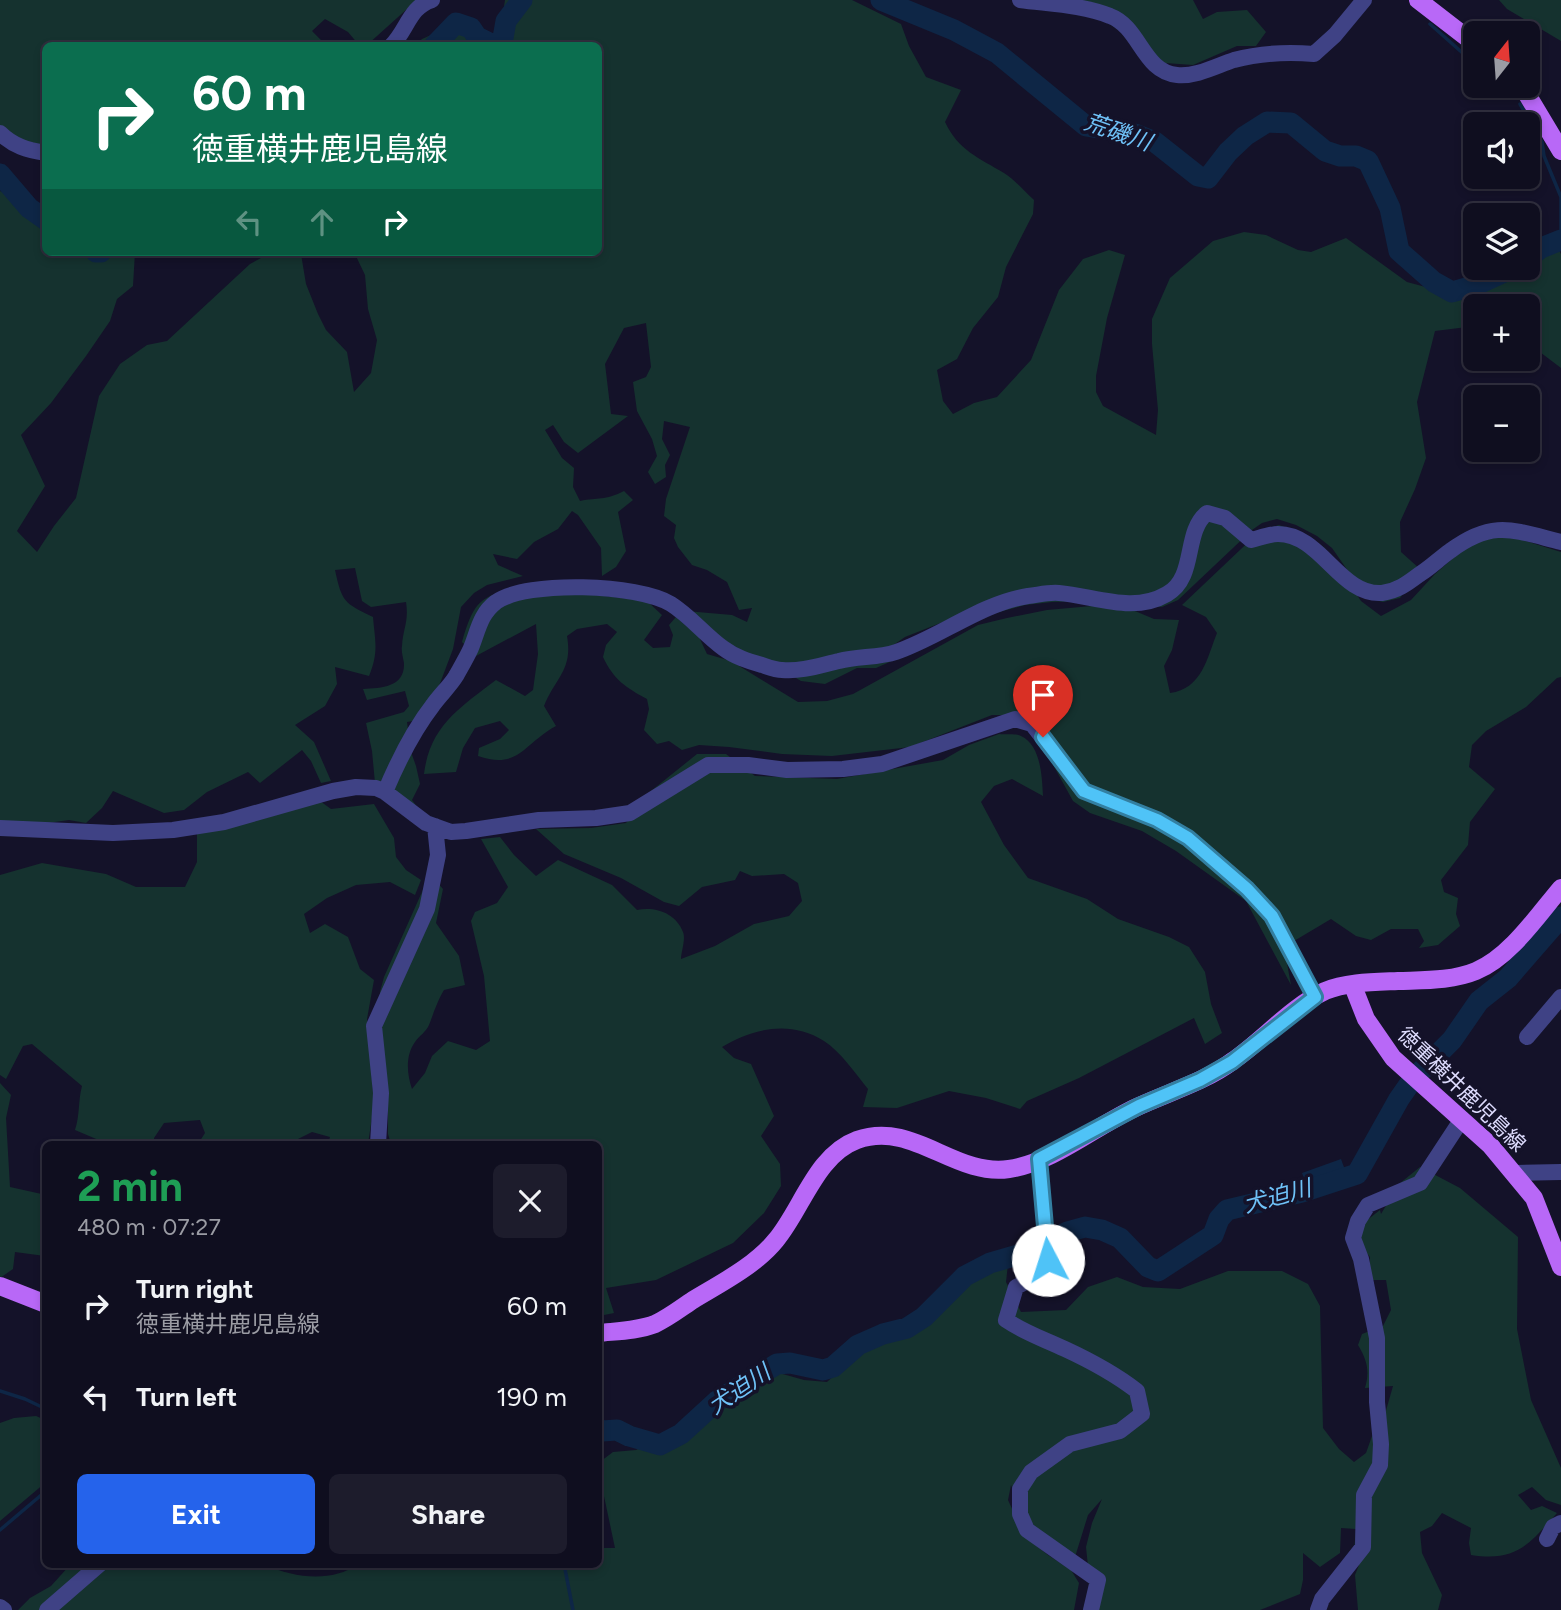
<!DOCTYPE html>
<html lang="en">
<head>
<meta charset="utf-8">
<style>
	:root { --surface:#0f0e1f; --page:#1d1c2c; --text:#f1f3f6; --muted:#9b9ca4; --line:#2f2e3d; --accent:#2563eb }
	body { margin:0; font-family:Figtree,"Noto Sans JP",sans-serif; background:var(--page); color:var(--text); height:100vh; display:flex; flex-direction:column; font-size:26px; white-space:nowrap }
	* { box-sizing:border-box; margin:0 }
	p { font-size:23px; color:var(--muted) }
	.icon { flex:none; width:38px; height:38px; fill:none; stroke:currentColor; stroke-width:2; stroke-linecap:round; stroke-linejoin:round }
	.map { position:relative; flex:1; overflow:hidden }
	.details { position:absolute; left:42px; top:1141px; width:560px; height:427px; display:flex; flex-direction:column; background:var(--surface); border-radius:10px; box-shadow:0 4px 10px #0003,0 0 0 2px var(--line) }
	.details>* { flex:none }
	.hud { position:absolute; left:42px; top:42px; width:560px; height:214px; border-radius:10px; box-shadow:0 4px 10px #0003,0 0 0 2px var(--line); background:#0b6e4f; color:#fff; overflow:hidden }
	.needle { width:46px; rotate:17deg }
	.buttons { position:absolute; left:1463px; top:21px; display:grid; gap:14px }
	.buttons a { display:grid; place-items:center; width:77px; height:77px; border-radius:10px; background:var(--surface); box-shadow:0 4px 10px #0003,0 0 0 2px var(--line); font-size:35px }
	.pin { position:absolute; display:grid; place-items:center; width:60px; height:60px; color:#fff; margin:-72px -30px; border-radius:50% 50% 50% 0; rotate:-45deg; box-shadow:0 0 7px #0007 }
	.pin .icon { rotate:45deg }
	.me { position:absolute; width:77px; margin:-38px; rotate:355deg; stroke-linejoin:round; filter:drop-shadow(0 0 5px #0008) }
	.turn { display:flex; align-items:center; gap:24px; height:147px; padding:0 35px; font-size:32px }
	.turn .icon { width:91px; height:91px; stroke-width:2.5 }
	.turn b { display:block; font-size:49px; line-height:60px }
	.lanes { display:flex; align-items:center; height:66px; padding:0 35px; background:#0003; justify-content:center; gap:35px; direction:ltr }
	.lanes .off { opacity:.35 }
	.round { display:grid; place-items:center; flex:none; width:74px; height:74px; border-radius:10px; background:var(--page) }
	.head { display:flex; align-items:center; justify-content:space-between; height:119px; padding:0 35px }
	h1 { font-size:42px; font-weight:700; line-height:52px; color:#1e9e55 }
	.button { display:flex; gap:14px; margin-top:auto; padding:14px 35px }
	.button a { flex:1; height:80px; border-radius:10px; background:var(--accent); color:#fff; font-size:28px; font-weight:700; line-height:80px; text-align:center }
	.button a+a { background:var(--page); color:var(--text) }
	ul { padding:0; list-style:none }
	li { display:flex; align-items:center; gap:21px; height:91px; padding:0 35px }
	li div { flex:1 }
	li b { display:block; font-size:26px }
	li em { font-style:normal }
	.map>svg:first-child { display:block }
	.green { fill:#15322f }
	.water { fill:#0e2646 }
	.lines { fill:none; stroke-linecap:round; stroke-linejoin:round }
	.stream { stroke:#0e2646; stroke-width:3.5 }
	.river { stroke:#0e2646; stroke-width:21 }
	.minor { stroke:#3f4285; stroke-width:16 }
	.major { stroke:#b868f7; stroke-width:18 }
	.route-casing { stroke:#337fa1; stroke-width:18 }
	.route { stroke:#4fc3f7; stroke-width:12 }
	.labels { text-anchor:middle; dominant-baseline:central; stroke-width:7; stroke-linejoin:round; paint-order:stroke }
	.street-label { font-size:21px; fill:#dddbfd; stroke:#141229 }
	.water-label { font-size:23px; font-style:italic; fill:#6fc2f8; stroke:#141229 }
</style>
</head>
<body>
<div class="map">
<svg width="1561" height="1610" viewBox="0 0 1561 1610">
	<rect width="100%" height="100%" fill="#141229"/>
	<path class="green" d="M 0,0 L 417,0 L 367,45 L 359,45 L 348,32 L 325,19 L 312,31 L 326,45 L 46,46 L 45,145 L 12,139 L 0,133 Z
		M 505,0 L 852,0 L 901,24 L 909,46 L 926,77 L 961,90 L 945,122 C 958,150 979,158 1004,173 C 1015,180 1024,191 1034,200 L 1033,214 L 1006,267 L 998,297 L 973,328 L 957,359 L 937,370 L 943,401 L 953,414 L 974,403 L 997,397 L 1031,360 L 1059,290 L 1083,259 L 1109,250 L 1125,255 L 1107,318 L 1096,376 L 1096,392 L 1103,406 L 1156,435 L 1158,410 L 1152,344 L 1152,319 L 1170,278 L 1213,241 L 1244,232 L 1266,235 L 1298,250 L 1311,252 L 1346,238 L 1407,282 L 1433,289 L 1486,278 L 1503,268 L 1528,268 L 1528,240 C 1543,233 1554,239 1561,254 L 1561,368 L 1528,343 L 1528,306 L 1475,306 L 1475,326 L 1435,331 L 1417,402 L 1426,458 L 1415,489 L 1400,522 L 1401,552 L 1420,569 L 1400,598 L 1383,602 L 1367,598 L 1332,548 L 1317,536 L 1296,525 L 1277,519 L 1262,523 L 1252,530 L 1178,600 L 1162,607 L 1089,601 L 1052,602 L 1025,605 L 988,615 L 953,618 L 905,637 L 892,646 L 894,660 L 876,668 L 857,668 L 825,684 L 801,681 L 767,661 L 737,651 L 686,611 L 732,615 L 747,622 L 752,608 L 739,610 L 727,582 L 707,570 L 692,565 L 678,547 L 674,538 L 676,525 L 664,516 L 666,499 L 690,427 L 664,421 L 662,439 L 670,455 L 665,465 L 666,477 L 655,484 L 648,472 L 657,456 L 652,439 L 637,411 L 633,382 L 646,377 L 651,367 L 646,323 L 624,328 L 605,364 L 611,414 L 628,416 L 578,453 L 564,442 L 553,425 L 545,430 L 562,458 L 574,468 L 573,487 L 580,501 C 599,497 604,501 624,491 L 633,500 L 618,512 L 626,551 L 616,567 L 602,576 L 601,548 L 578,515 L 572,511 L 558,529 L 534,542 L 517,559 L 493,554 L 498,565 L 523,576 L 487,585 L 474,593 L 461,607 L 453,649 L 439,686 L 413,721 L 407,722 L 411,752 L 416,766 L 420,784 L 412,800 L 418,808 L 375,783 L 372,751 L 366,723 L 404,712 L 409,706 L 405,691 L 367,700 L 363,689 C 382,688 405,687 404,663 C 403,657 401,651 402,646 C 403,628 409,622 406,602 L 371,607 L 362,601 L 355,568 L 335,570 C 342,602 344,603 373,617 C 375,641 379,652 369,676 L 335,667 L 337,684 L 325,706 L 295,725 L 314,742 L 331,781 L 321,783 L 311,761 L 302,750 L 260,783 L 248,772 L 207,792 L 184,810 L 164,813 L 113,791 L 102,808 L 86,823 L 69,820 L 26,826 L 0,824 L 0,191 L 31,205 L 45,226 L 46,252 L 135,252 L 133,286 L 117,299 L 110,321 L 86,356 L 51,403 L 21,435 L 45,486 L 17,531 L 37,552 L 54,526 L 76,498 L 99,396 L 120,364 L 147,345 L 167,341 L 250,264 L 272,252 L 299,252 L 301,254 L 306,284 L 318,314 L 326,330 L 347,352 L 354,392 L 371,373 L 377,340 L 368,309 L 365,275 L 354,252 L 598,252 L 598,46 L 416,45 L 422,39 L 451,26 L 474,43 L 488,42 L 502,19 Z
		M 1076,0 L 1193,0 L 1203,19 L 1217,12 L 1247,10 L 1266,32 L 1256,46 L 1237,46 L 1193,65 L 1165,63 Z
		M 1499,0 L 1561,0 L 1561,41 L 1507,9 Z
		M 1279,525 L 1299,532 L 1325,548 L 1361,601 L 1381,616 L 1411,600 L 1435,574 L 1460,552 L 1486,538 L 1516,538 L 1561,552 L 1561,677 L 1557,678 L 1526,707 L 1486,731 L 1472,745 L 1469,767 L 1495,789 L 1470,822 L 1468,845 L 1441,880 L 1444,892 L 1458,898 L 1456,914 L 1460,926 L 1438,945 L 1419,948 L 1424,941 L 1418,929 L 1391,929 L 1371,940 L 1356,936 L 1331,919 L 1294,941 L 1286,958 L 1291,985 L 1246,901 L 1176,851 L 1142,831 L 1090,813 L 1073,801 L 1036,734 L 1007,715 L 992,715 L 910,747 L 832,756 L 782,754 L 729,747 L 699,745 L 682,750 L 669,741 L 657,744 L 644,730 L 649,709 L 647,699 C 625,687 614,680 603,657 L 606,645 L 617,632 L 607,624 L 577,629 L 567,636 C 573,670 556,677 544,706 L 556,726 C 523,744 519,770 478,756 L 479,748 L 500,739 L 509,730 L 500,721 L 475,728 L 463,748 L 456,772 L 424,774 C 430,725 461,707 496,680 L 525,696 L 533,690 L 538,654 L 536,624 L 476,656 L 462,642 C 474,601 479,597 520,586 L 647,601 L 662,615 L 644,640 L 653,648 L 670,647 L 673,635 L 669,625 L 676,617 L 699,637 L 707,654 L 731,661 L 798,702 L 827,701 L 853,694 L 978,625 L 1007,618 L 1047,610 L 1092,606 L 1135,611 L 1154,619 L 1179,620 L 1172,650 L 1164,666 L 1170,693 C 1202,689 1207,658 1217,633 L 1206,617 L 1182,605 L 1260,531 Z
		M 999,734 C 1005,735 1015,733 1021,736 C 1041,745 1042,777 1043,796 L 1012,779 L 994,786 L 981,802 L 1004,845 L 1028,878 L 1087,899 L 1118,919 L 1169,937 L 1189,947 L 1205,972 L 1211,1004 L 1222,1033 L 1205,1044 L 1194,1018 L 1079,1078 L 1027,1101 L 1020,1109 L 986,1098 L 949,1091 L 897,1108 L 863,1107 L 868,1089 C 855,1073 841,1052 824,1041 C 791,1020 753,1028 722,1047 L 734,1058 L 751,1064 L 774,1116 L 761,1136 L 780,1164 L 781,1186 L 764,1213 L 733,1243 L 656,1280 L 606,1288 L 614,1313 L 599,1316 L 598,1144 L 391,1144 L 388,1134 L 388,1090 L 382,1060 L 380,992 L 384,977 L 430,874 L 443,889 L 436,923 L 459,956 L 465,985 L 444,990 C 437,1002 434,1012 429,1025 C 426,1032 419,1036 415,1042 C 405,1056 407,1074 412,1089 L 425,1073 L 432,1056 L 448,1041 L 476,1050 L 490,1041 L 484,976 L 471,921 L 475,912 L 497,903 L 508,887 L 481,839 L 500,837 L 514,855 L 536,876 L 558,860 L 612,885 L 637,910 C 655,906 676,913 683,932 C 686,939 681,952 681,959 L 715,946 L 754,924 L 789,916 L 802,901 L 798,883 L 784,874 L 752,876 L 740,871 L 735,880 L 702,887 L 679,906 L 664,902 L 621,878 L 564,854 L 536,829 L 591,828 L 626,823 L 651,791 L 697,754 L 726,754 L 755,776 L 837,779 L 943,760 L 969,745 Z
		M 320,801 L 331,809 L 374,804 L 394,838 L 396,857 L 406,870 L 421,880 L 415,895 L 390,882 L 356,885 L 327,898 L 304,914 L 310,933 L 325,924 L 348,937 L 360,969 L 374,980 L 367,1019 L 374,1104 L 368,1144 L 328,1144 L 330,1137 L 312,1132 L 288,1144 L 198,1144 L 205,1133 L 200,1120 L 164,1123 L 154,1138 L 154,1144 L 108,1144 L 75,1130 C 80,1115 78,1101 82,1086 L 32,1044 L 23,1046 L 6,1079 L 0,1075 L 0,875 L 42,863 L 106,874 L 136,887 L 185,887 L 197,862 L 197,834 Z
		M 0,1083 L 11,1095 L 6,1118 L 10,1187 L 46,1195 L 45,1256 L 15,1252 L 13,1269 L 0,1278 Z
		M 1420,1167 L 1460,1188 L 1518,1237 L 1517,1329 L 1531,1400 L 1561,1468 L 1561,1505 L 1546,1500 L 1532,1487 L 1518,1495 L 1531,1510 L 1542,1506 L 1557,1513 C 1529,1545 1516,1562 1471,1555 L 1469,1543 L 1471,1528 L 1442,1513 L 1432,1526 L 1420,1532 L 1422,1553 L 1442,1595 L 1438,1610 L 1358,1610 L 1355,1575 L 1359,1565 L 1354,1551 L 1356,1529 L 1341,1528 L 1340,1553 L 1320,1567 L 1303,1553 L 1303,1580 L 1300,1594 L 1260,1610 L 1083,1610 L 1090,1586 L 1086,1547 L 1092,1523 L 1102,1499 L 1088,1515 L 1075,1557 L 1049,1546 L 1020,1507 L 1011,1485 L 1008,1500 L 1025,1537 L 1048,1555 L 1071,1570 L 1079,1583 L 1074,1610 L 18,1610 L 30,1598 L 51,1586 L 70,1565 L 266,1565 C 294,1578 332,1583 358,1564 L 598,1564 L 599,1548 L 615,1548 L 601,1482 L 601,1461 L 613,1452 L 636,1450 L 728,1403 L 763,1378 L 779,1373 L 804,1380 L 827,1382 C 840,1370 853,1356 869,1348 C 882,1343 899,1341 911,1334 C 946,1309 964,1277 1008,1264 L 1006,1282 L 1021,1312 L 1066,1310 L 1088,1287 L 1117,1277 L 1143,1287 L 1180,1289 L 1228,1271 L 1282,1271 L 1308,1284 L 1320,1306 L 1323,1428 L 1339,1449 L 1354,1462 L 1366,1453 L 1372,1436 L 1385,1414 L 1393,1386 L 1365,1388 C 1370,1371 1367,1360 1358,1345 L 1362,1334 L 1383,1326 L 1391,1310 L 1386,1280 L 1369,1280 L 1370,1257 L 1358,1243 L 1362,1224 L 1380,1210 L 1381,1214 L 1399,1184 Z
		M 36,1416 L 45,1420 L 45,1483 L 0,1521 L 0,1423 L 14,1418 Z"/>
	<path class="water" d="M 1341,1159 L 1345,1170 L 1306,1184 L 1302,1173 Z"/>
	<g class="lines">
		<path class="stream" d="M 900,0 L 915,13
			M 1430,24 L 1475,64
			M 1520,104 L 1542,142 L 1544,156 L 1561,197 L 1561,240
			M 0,1391 L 25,1399 L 46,1409
			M 0,1530 L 46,1491
			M 564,1564 L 573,1610"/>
		<path class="river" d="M 881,0 L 954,30 L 997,53 L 1086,126 L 1135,134 L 1155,142 L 1198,176 L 1208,178 L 1228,152 L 1245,136 L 1267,122 L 1291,123 L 1325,151 L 1340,156 L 1356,156 L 1368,161 L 1390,208 L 1399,251 L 1434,282 L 1452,292 L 1476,285 L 1513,268
			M 434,46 L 456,23 L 471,28 L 477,37 L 495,46
			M 495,46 L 503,38 L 506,21 L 522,0
			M 0,174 L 29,208 L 46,220
			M 96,252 L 101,252
			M 1528,258 L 1541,248 L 1561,240
			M 598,1429 L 602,1431 L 617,1430 L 629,1436 L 660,1445 L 681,1434 L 717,1401 L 777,1364 L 790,1363 L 823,1370 L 833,1367 L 858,1345 L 883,1334 L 907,1328 L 924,1317 L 965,1276 L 990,1263 L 1038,1249 L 1067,1232 L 1085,1227 L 1102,1230 L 1120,1238 L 1148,1267 L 1158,1271 L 1213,1235 L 1219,1219 L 1227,1210 L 1302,1192 L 1357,1174 L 1399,1099 L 1413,1079 L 1452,1040 L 1479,1001 L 1508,978 L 1561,917"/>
		<path class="minor" d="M 1020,0 C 1049,4 1083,5 1110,16 C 1140,27 1143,72 1177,75 C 1196,77 1216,66 1234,60 C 1260,53 1288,52 1314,54 L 1335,35 L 1364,0
			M 391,46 C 407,31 409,7 432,0
			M 0,133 C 13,146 27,150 46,153
			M 385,792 C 398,761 412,732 433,705 C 440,695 450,686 456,676 C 461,667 467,657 471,648 C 478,631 480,614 496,602 C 528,580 638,584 671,604 C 690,616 705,635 723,648 C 735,657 748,661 762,665 C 768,667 776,670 782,670 C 801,672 821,665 839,661 C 858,656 878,658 896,652 C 940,637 982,603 1028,596 C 1038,595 1048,592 1059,593 C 1095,596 1133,614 1167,594 C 1197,577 1183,532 1207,513 L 1225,518 L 1251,540 C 1259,538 1270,534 1278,534 C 1321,534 1340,596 1382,593 C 1398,591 1408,583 1420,574 C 1431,567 1440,558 1450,551 C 1493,519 1513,530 1561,542
			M 0,828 L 113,833 L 173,830 L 224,822 L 333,791 L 356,787 L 376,788 L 385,792 L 426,823 L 451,832 L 466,831 L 539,820 L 596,818 L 630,813 L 708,765 L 748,765 L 787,770 L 843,769 L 882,764 L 1015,719 L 1032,724 L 1084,791 L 1157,820 L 1188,838 L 1247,889 L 1272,916 L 1315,997
			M 1527,1037 L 1561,997
			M 378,1144 L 381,1093 L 374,1026 L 427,909 L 438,855 L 435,826
			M 1039,1159 L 1048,1260 L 1041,1274 L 1016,1287 L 1006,1320 C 1025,1333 1044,1339 1065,1349 C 1091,1361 1115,1374 1137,1391 L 1142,1414 L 1120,1431 L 1070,1444 L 1031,1472 L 1020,1489 L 1020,1514 L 1027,1530 L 1098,1580 L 1091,1610
			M 1515,1173 L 1561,1172
			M 1547,1539 L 1553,1527 L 1561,1523
			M 0,1607 L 4,1610
			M 47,1610 L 100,1564
			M 1318,1610 L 1322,1599 L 1363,1547 L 1364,1495 L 1380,1465 L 1381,1444 L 1377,1402 L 1377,1338 L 1361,1259 L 1353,1238 L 1358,1221 L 1368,1205 L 1420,1183 L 1462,1119"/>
		<path class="major" d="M 1418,0 L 1475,44
			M 1522,86 L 1561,151
			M 1353,986 L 1366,1019 L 1393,1058 L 1490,1145 L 1534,1198 L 1561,1267
			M 0,1286 L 46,1304
			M 598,1333 C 617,1331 637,1331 655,1324 C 668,1318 681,1308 693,1300 C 721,1283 755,1266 776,1240 C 802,1209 816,1155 857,1140 C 913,1120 954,1177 1009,1169 C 1053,1163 1097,1125 1137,1107 C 1169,1092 1205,1082 1234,1060 C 1264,1039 1291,1007 1325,991 C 1346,982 1375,982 1398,981 C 1424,980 1452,981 1476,971 C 1510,957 1538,915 1561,888"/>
	</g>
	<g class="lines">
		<defs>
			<path id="route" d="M 1043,737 L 1084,791 L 1157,820 L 1188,838 L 1247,889 L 1272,916 L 1315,997 L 1232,1062 L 1200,1080 L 1139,1106 L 1039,1159 L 1048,1260"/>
		</defs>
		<use href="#route" class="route-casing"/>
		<use href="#route" class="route"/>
	</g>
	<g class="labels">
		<g class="street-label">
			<text transform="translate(1462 1089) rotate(44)">徳重横井鹿児島線</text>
		</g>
		<g class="water-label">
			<text transform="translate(1118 132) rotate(19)">荒磯川</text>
			<text transform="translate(1277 1196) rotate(-15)">犬迫川</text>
			<text transform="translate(739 1389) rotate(-34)">犬迫川</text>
		</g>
	</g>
</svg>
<div class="buttons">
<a><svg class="needle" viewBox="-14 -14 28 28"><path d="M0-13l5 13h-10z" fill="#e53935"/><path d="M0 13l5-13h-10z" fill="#9b9ca4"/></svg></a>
<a><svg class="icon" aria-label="sound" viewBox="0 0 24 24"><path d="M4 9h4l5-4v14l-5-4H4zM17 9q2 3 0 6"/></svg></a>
<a><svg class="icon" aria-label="layers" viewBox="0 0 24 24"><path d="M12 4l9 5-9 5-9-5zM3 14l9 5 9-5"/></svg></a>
<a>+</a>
<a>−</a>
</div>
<div class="pin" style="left:1043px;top:737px;background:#d93025"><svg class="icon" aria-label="arrive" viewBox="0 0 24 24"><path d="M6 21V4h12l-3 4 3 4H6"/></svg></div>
<svg class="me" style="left:1048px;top:1260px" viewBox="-20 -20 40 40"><circle r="19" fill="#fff"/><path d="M0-13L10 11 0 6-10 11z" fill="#4fc3f7"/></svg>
<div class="hud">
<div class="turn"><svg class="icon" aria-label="right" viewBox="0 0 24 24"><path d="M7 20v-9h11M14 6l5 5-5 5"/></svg><div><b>60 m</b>徳重横井鹿児島線</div></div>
<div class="lanes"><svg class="icon off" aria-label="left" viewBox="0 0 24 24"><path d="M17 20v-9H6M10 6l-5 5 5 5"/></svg><svg class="icon off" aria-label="ahead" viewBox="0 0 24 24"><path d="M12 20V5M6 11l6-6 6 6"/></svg><svg class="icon" aria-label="right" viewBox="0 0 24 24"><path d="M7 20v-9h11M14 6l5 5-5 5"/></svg></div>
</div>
<section class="details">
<div class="head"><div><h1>2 min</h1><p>480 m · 07:27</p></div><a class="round"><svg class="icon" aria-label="close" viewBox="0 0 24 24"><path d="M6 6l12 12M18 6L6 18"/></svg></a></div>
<ul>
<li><svg class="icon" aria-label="right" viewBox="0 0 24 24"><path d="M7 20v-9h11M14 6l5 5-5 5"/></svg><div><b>Turn right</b><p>徳重横井鹿児島線</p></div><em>60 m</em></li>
<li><svg class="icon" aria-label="left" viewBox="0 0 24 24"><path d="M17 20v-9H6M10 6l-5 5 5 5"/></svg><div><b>Turn left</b></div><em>190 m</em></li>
</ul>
<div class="button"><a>Exit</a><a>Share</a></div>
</section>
</div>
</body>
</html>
